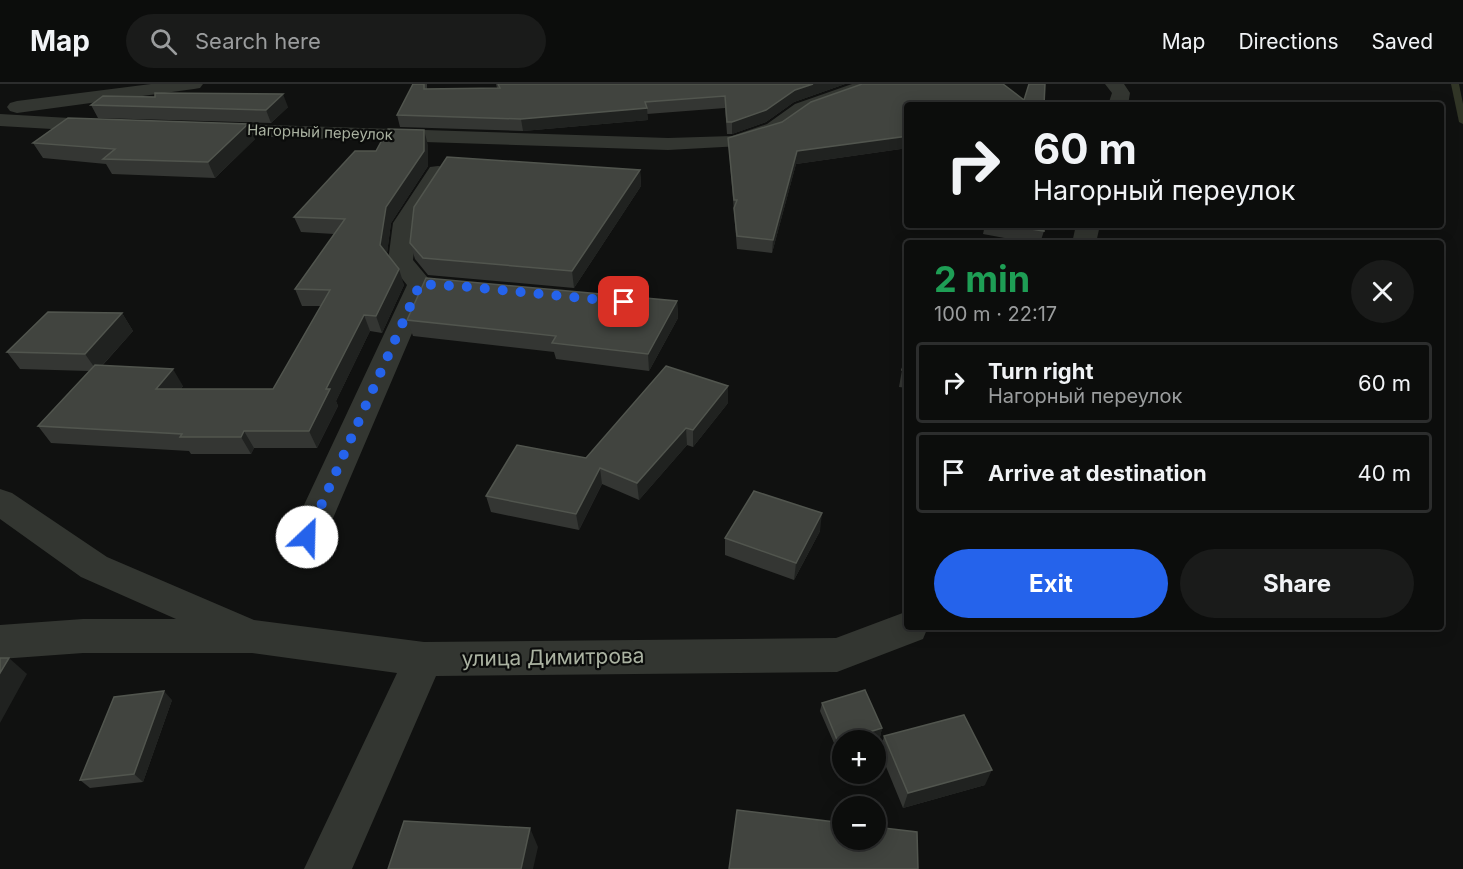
<!DOCTYPE html>
<html lang="en">
<head>
<meta charset="utf-8">
<style>
	:root { --surface:#0c0d0c; --page:#1a1b1a; --text:#f1f3f6; --muted:#9a9c9d; --line:#2c2d2d; --accent:#2563eb }
	body { margin:0; font-family:Inter,sans-serif; background:var(--page); color:var(--text); height:100vh; display:flex; flex-direction:column; font-size:22px; white-space:nowrap }
	* { box-sizing:border-box; margin:0 }
	p { font-size:20px; color:var(--muted) }
	.icon { flex:none; width:33px; height:33px; fill:none; stroke:currentColor; stroke-width:2; stroke-linecap:round; stroke-linejoin:round }
	.map { position:relative; flex:1; overflow:hidden }
	.sheet { position:absolute; left:904px; top:156px; width:540px; height:390px; display:flex; flex-direction:column; background:var(--surface); border-radius:6px; box-shadow:0 3px 15px #0003,0 0 0 2px var(--line) }
	.sheet>* { flex:none }
	.hud { position:absolute; left:904px; top:18px; width:540px; height:126px; border-radius:6px; box-shadow:0 3px 15px #0003,0 0 0 2px var(--line); background:#0c0d0c; color:var(--text); overflow:hidden }
	.fabs { position:absolute; left:832px; top:646px; display:grid; gap:12px }
	.fabs a { display:grid; place-items:center; width:54px; height:54px; border-radius:50%; background:var(--surface); box-shadow:0 3px 15px #0003,0 0 0 2px var(--line); font-size:30px }
	.pin { position:absolute; display:grid; place-items:center; width:51px; height:51px; color:#fff; margin:-26px; border-radius:12px; box-shadow:0 3px 9px #0006 }
	.me { position:absolute; width:66px; margin:-33px; rotate:24deg; stroke-linejoin:round; filter:drop-shadow(0 0 4px #0008) }
	.turn { display:flex; align-items:center; gap:21px; height:126px; padding:0 30px; font-size:27px }
	.turn .icon { width:78px; height:78px; stroke-width:2.5 }
	.turn b { display:block; font-size:42px; line-height:51px }
	.round { display:grid; place-items:center; flex:none; width:63px; height:63px; border-radius:32px; background:var(--page) }
	.headline { display:flex; align-items:center; justify-content:space-between; height:102px; padding:0 30px }
	h1 { font-size:36px; font-weight:700; line-height:45px; color:#1e9e55 }
	.primary-button { display:flex; gap:12px; margin-top:auto; padding:12px 30px }
	.primary-button a { flex:1; height:69px; border-radius:36px; background:var(--accent); color:#fff; font-size:24px; font-weight:700; line-height:69px; text-align:center }
	.primary-button a+a { background:var(--page); color:var(--text) }
	ul { padding:0; list-style:none }
	li { display:flex; align-items:center; gap:18px; height:81px; margin:0 12px 9px; padding:0 18px; border:3px solid var(--line); border-radius:6px }
	li div { flex:1 }
	li b { display:block; font-size:22px }
	li em { font-style:normal }
	header { display:flex; align-items:center; gap:36px; box-sizing:border-box; height:84px; padding:0 30px; background:var(--surface); border-bottom:2px solid var(--line) }
	header strong { font-size:28px }
	nav { display:flex; gap:33px; margin-inline-start:auto; font-size:21px }
	.search { width:420px; height:54px; background:var(--page); display:flex; align-items:center; gap:15px; box-sizing:border-box; padding:0 21px; border-radius:33px; color:var(--muted); font-size:22px }
	.map>svg:first-child { display:block }
	.lines { fill:none; stroke-linecap:round; stroke-linejoin:round }
	.stream { fill:#313526; fill-rule:evenodd }
	.minor { fill:#333631; fill-rule:evenodd }
	.wall { fill:#343633 }
	.shaded-wall { fill:#202220 }
	.building { fill:#41443f; stroke:#51554e; stroke-width:1.5 }
	.route { stroke:#2563eb; stroke-width:10; stroke-dasharray:0 18 }
	.labels { text-anchor:middle; dominant-baseline:central; stroke-width:4.5; stroke-linejoin:round; paint-order:stroke }
	.far-street-label { font-size:15px; fill:#aab2a1; stroke:#0b0c0b }
	.near-street-label { font-size:21px; fill:#aab2a1; stroke:#0b0c0b }
</style>
</head>
<body>
<header>
<strong>Map</strong>
<div class="search"><svg class="icon" aria-label="search" viewBox="0 0 24 24"><circle cx="10" cy="10" r="6"/><path d="M15 15l6 6"/></svg>Search here</div>
<nav><a>Map</a><a>Directions</a><a>Saved</a></nav>
</header>
<div class="map">
<svg width="1463" height="785" viewBox="0 0 1463 785">
	<rect width="100%" height="100%" fill="#101110"/>
	<g class="lines">
		<path class="stream" d="M 1451,0 L 1459,0 L 1463,20 L 1463,40 L 1459,38 Z"/>
		<path class="minor" d="M 151,0 L 203,0 L 200,4 L 194,5 L 17,29 L 10,27 L 7,23 L 10,19 L 17,17 Z
			M 852,0 L 878,0 L 875,4 L 809,28 L 781,48 L 741,62 L 668,66 L 206,51 L 199,49 L 196,45 L 199,41 L 206,39 L 668,54 L 732,52 L 767,40 L 795,20 Z
			M 1105,0 L 1124,0 L 1130,9 L 1128,21 L 1108,21 L 1112,9 Z
			M 0,30 L 104,36 L 111,38 L 114,42 L 111,46 L 104,48 L 0,42 Z
			M 438,82 L 446,83 L 449,88 L 417,139 L 413,176 L 433,200 L 325,453 L 319,463 L 307,467 L 295,463 L 289,453 L 407,201 L 388,177 L 393,139 L 430,83 Z
			M 1076,141 L 1100,141 L 1096,159 L 1072,159 Z
			M 0,405 L 12,409 L 107,473 L 254,536 L 424,558 L 836,554 L 908,527 L 908,543 L 928,543 L 923,555 L 837,588 L 436,592 L 352,785 L 304,785 L 397,589 L 252,569 L 83,569 L 0,575 L 0,541 L 83,535 L 176,535 L 81,493 L 0,435 Z"/>
	</g>
	<path class="wall" d="M 413,0 L 427,0 L 427,5 L 497,4 L 496,0 L 845,0 L 794,18 L 766,38 L 732,50 L 727,50 L 725,24 L 647,30 L 648,36 L 523,47 L 400,43 L 397,31 Z
		M 862,0 L 1003,0 L 1024,16 L 1029,0 L 1045,0 L 1044,21 L 908,21 L 908,64 L 796,80 L 772,169 L 737,165 L 729,66 L 728,54 L 782,38 L 811,18 Z
		M 91,21 L 288,23 L 271,39 L 98,34 Z
		M 255,55 L 215,94 L 112,90 L 106,80 L 43,74 L 33,59 Z
		M 428,61 L 428,82 L 391,139 L 387,169 L 404,201 L 382,249 L 370,247 L 336,317 L 338,322 L 317,364 L 254,364 L 251,370 L 191,370 L 189,367 L 51,359 L 38,342 L 89,287 L 20,285 L 7,268 L 122,229 L 133,247 L 102,282 L 183,302 L 181,305 L 273,305 L 321,222 L 302,222 L 295,205 L 334,150 L 301,148 L 294,133 L 376,67 Z
		M 640,86 L 641,102 L 574,204 L 428,191 L 415,175 L 410,159 Z
		M 985,141 L 1044,141 L 1044,147 L 1040,159 L 1031,159 L 983,150 Z
		M 677,217 L 678,234 L 649,287 L 556,275 L 554,268 L 413,252 L 407,236 Z
		M 908,267 L 908,304 L 899,303 L 902,286 Z
		M 728,319 L 693,363 L 687,361 L 639,416 L 602,400 L 579,446 L 491,428 L 486,412 Z
		M 820,447 L 794,496 L 725,471 L 725,454 Z
		M 172,616 L 143,698 L 90,704 L 80,696 Z
		M 822,619 L 882,644 L 880,653 L 866,657 L 843,657 L 837,666 L 820,627 Z
		M 884,652 L 985,701 L 903,724 L 880,668 Z"/>
	<path class="shaded-wall" d="M 813,0 L 845,0 L 794,18 L 766,38 L 732,50 L 732,38 L 795,6 Z
		M 283,10 L 288,23 L 271,39 L 266,26 Z
		M 647,24 L 648,36 L 523,47 L 521,35 Z
		M 248,40 L 255,55 L 215,94 L 208,78 Z
		M 424,46 L 428,61 L 428,82 L 391,139 L 386,177 L 380,161 L 386,123 Z
		M 908,52 L 908,64 L 796,80 L 772,169 L 773,156 L 797,67 Z
		M 640,86 L 641,102 L 574,204 L 572,187 Z
		M 399,185 L 404,201 L 382,249 L 376,232 Z
		M 677,217 L 678,234 L 649,287 L 648,270 Z
		M 122,229 L 133,247 L 97,287 L 85,270 Z
		M 364,231 L 370,247 L 336,317 L 338,322 L 317,364 L 309,347 L 326,305 Z
		M 173,285 L 183,302 L 167,322 L 156,305 Z
		M 728,302 L 728,319 L 693,363 L 693,346 Z
		M 686,344 L 687,361 L 639,416 L 637,399 Z
		M 244,347 L 254,364 L 251,370 L 241,353 Z
		M 600,384 L 602,400 L 579,446 L 576,430 Z
		M 822,429 L 820,447 L 794,496 L 796,479 Z
		M 9,574 L 27,590 L 0,639 L 0,589 Z
		M 164,607 L 172,616 L 143,698 L 134,690 Z
		M 882,644 L 880,653 L 866,657 L 843,657 L 843,664 L 837,666 L 838,658 Z
		M 992,686 L 985,701 L 903,724 L 908,709 Z
		M 530,744 L 538,763 L 533,785 L 521,785 Z"/>
	<path class="building" d="M 413,0 L 424,0 L 424,5 L 500,4 L 498,0 L 813,0 L 795,6 L 766,26 L 732,38 L 727,38 L 725,12 L 645,18 L 647,24 L 521,35 L 397,31 Z
		M 862,0 L 1003,0 L 1024,16 L 1029,0 L 1045,0 L 1044,21 L 908,21 L 908,52 L 797,67 L 773,156 L 737,152 L 734,124 L 737,116 L 734,116 L 728,54 L 782,38 L 811,18 Z
		M 155,9 L 283,10 L 266,26 L 91,21 L 103,12 L 155,13 Z
		M 68,34 L 248,40 L 208,78 L 103,75 L 115,65 L 33,59 Z
		M 388,45 L 424,46 L 424,67 L 386,123 L 380,161 L 399,185 L 376,232 L 364,231 L 326,305 L 330,305 L 309,347 L 244,347 L 241,353 L 180,353 L 182,350 L 38,342 L 95,281 L 173,285 L 156,305 L 273,305 L 330,206 L 295,205 L 345,135 L 294,133 L 355,67 L 376,67 Z
		M 447,73 L 640,86 L 572,187 L 423,174 L 410,159 L 414,123 Z
		M 1007,141 L 1044,141 L 1044,147 Z
		M 426,194 L 677,217 L 648,270 L 552,259 L 556,252 L 407,236 Z
		M 48,228 L 122,229 L 85,270 L 7,268 Z
		M 908,267 L 908,287 L 902,286 Z
		M 666,282 L 728,302 L 693,346 L 686,344 L 637,399 L 600,384 L 576,430 L 486,412 L 517,361 L 586,374 Z
		M 754,407 L 822,429 L 796,479 L 725,454 Z
		M 0,574 L 9,574 L 0,589 Z
		M 865,606 L 882,644 L 838,658 L 822,619 Z
		M 164,607 L 134,690 L 80,696 L 114,613 Z
		M 964,631 L 992,686 L 908,709 L 884,652 Z
		M 737,726 L 843,739 L 843,756 L 876,756 L 876,743 L 917,748 L 918,785 L 729,785 Z
		M 404,737 L 530,744 L 521,785 L 388,785 Z"/>
	<g class="lines">
		<path class="route" d="M 307,453 L 420,200 L 470,203 L 624,218"/>
	</g>
	<g class="labels">
		<g class="far-street-label">
			<text transform="translate(320 48) rotate(2)">Нагорный переулок</text>
		</g>
		<g class="near-street-label">
			<text transform="translate(553 573) rotate(-1)">улица Димитрова</text>
		</g>
	</g>
</svg>
<div class="fabs">
<a>+</a>
<a>−</a>
</div>
<div class="pin" style="left:624px;top:218px;background:#d93025"><svg class="icon" aria-label="arrive" viewBox="0 0 24 24"><path d="M6 21V4h12l-3 4 3 4H6"/></svg></div>
<svg class="me" style="left:307px;top:453px" viewBox="-20 -20 40 40"><circle r="19" fill="#fff"/><path d="M0-13L10 11 0 6-10 11z" fill="#2563eb"/></svg>
<div class="hud">
<div class="turn"><svg class="icon" aria-label="right" viewBox="0 0 24 24"><path d="M7 20v-9h11M14 6l5 5-5 5"/></svg><div><b>60 m</b>Нагорный переулок</div></div>
</div>
<section class="sheet">
<div class="headline"><div><h1>2 min</h1><p>100 m · 22:17</p></div><a class="round"><svg class="icon" aria-label="close" viewBox="0 0 24 24"><path d="M6 6l12 12M18 6L6 18"/></svg></a></div>
<ul>
<li><svg class="icon" aria-label="right" viewBox="0 0 24 24"><path d="M7 20v-9h11M14 6l5 5-5 5"/></svg><div><b>Turn right</b><p>Нагорный переулок</p></div><em>60 m</em></li>
<li><svg class="icon" aria-label="arrive" viewBox="0 0 24 24"><path d="M6 21V4h12l-3 4 3 4H6"/></svg><div><b>Arrive at destination</b></div><em>40 m</em></li>
</ul>
<div class="primary-button"><a>Exit</a><a>Share</a></div>
</section>
</div>
</body>
</html>
